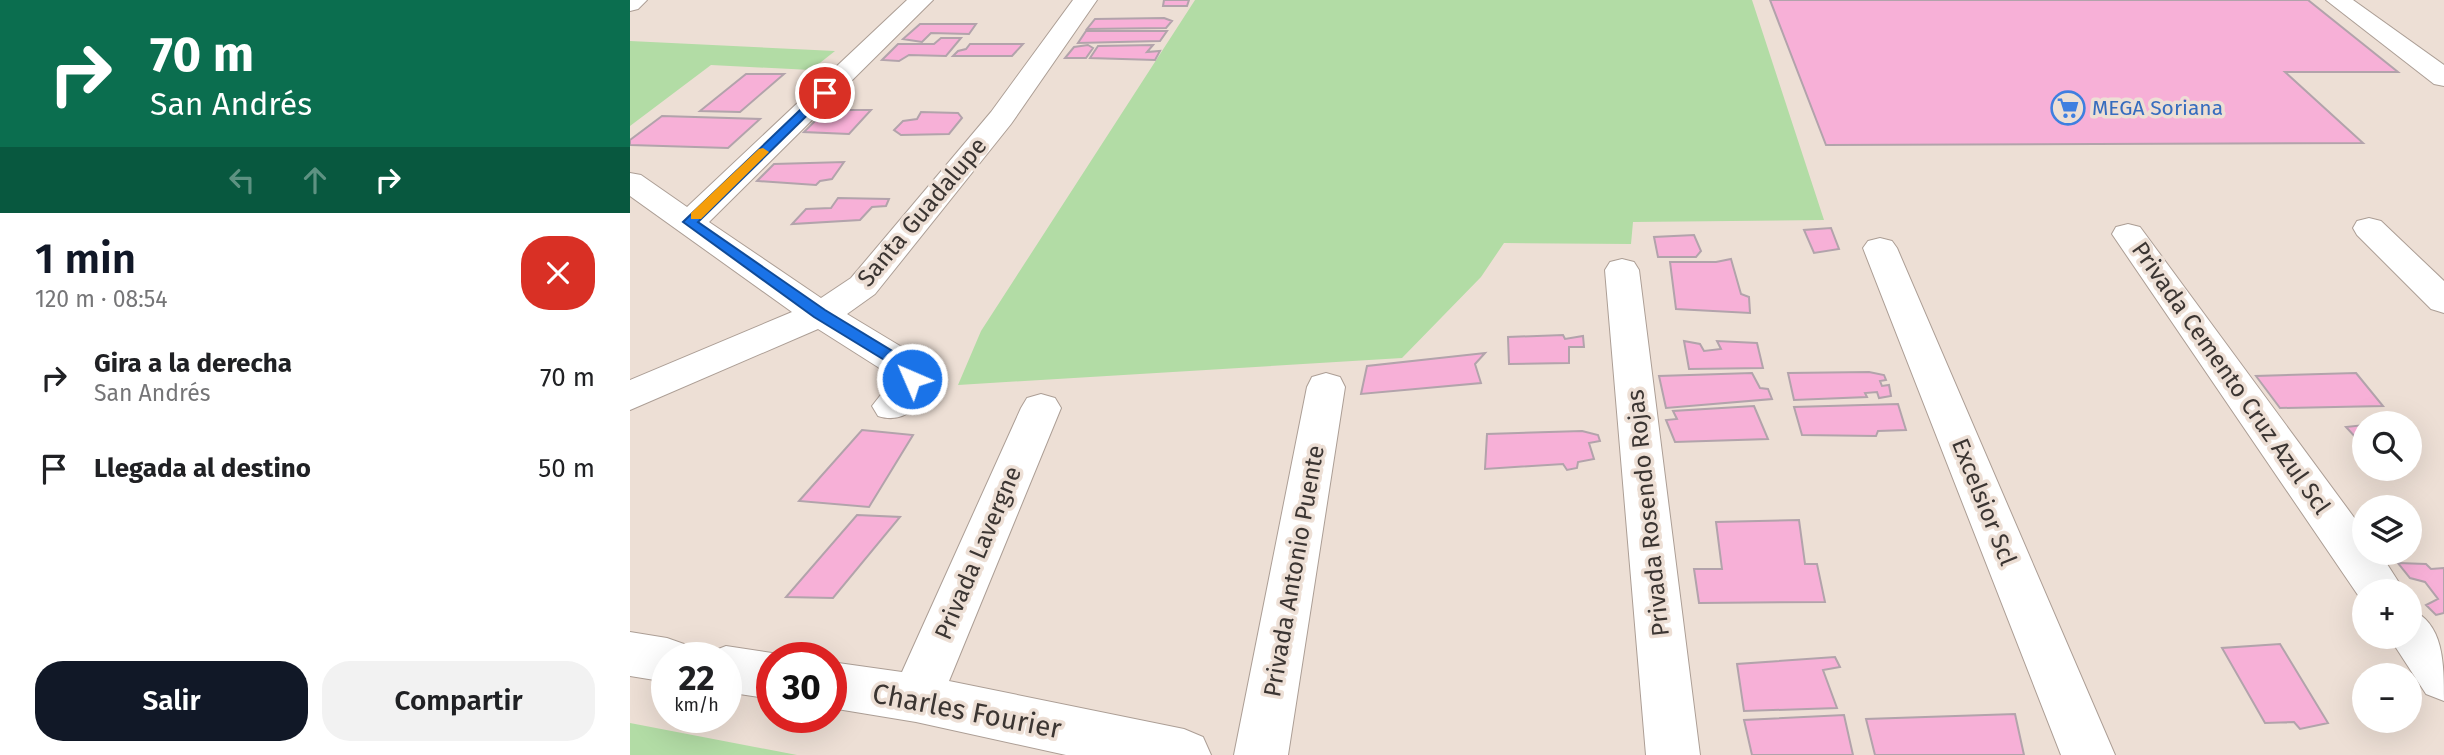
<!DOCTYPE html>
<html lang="es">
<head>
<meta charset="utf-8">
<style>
	:root { --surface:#fff; --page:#f2f2f2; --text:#202124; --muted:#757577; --accent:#111827 }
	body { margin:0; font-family:"Fira Sans",sans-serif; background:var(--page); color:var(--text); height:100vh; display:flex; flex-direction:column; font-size:26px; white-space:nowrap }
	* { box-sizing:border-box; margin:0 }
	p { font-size:23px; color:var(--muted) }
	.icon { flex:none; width:38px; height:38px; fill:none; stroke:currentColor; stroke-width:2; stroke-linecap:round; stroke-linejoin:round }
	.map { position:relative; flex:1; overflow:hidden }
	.panel { display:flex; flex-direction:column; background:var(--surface); width:630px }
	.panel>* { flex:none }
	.banner { background:#0b6e4f; color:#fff; overflow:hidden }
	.controls { position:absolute; left:1722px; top:411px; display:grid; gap:14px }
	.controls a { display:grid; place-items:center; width:70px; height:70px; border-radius:50%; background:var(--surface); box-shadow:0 7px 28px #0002; font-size:35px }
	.speed { position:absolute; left:21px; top:642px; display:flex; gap:14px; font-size:35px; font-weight:700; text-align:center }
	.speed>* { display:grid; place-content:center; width:91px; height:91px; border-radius:50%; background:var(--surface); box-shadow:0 7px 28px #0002; line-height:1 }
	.speed small { font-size:18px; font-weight:400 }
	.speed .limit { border:10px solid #d22; background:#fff; color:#111 }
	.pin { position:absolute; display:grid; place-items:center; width:60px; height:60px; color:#fff; margin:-30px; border:4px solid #fff; border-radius:50%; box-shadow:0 2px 7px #0007 }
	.me { position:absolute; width:77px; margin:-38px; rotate:315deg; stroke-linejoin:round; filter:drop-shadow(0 0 5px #0008) }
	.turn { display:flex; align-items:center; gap:24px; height:147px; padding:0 35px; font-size:32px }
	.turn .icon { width:91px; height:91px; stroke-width:2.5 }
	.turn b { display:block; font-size:49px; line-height:60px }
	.lanes { display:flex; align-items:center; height:66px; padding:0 35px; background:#0003; justify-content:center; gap:35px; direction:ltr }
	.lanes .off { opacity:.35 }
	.round { display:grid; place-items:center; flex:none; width:74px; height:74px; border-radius:28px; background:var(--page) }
	.summary { display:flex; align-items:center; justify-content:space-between; height:119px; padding:0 35px }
	h1 { font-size:42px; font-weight:600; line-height:52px; color:var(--accent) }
	.cta { display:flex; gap:14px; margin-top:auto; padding:14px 35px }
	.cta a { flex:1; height:80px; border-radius:28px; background:var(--accent); color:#fff; font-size:28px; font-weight:600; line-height:80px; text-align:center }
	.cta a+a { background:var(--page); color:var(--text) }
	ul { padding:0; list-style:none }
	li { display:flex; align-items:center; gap:21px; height:91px; padding:0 35px }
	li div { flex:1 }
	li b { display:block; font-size:26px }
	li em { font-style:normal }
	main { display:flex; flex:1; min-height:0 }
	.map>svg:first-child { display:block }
	.green { fill:#b2dca5 }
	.building { fill:#f7b0d7; stroke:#b2a3ab; stroke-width:2 }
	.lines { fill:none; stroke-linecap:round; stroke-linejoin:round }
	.minor-casing { stroke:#ac9e95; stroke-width:2 }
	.tertiary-casing { stroke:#ac9e95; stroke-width:2 }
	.minor { fill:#fff; fill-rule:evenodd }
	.tertiary { fill:#fff; fill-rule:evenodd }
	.route { fill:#1a73e8; stroke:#114b97; stroke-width:2 }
	.slow { fill:#f59e0b }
	.labels { text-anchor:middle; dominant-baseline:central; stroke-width:7; stroke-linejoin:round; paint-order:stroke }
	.far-shop-label { font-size:21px; fill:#366cbe; stroke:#eddfd5; text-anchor:start }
	.street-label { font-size:24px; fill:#3b3532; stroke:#eddfd5 }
	.near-street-label { font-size:28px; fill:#3b3532; stroke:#eddfd5 }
</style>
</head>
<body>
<main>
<section class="panel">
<div class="banner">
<div class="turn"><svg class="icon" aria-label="right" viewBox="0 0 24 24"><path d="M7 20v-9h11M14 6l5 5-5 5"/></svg><div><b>70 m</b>San Andrés</div></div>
<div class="lanes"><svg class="icon off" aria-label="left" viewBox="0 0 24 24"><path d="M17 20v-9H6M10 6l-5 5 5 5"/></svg><svg class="icon off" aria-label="ahead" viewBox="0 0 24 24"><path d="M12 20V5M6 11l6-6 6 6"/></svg><svg class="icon" aria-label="right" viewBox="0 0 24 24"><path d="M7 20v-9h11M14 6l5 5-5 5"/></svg></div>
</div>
<div class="summary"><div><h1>1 min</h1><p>120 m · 08:54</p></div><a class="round" style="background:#d93025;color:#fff"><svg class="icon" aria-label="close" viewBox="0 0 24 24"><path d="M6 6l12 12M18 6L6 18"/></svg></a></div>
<ul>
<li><svg class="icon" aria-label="right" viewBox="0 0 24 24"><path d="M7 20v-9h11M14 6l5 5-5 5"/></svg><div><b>Gira a la derecha</b><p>San Andrés</p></div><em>70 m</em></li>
<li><svg class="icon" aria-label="arrive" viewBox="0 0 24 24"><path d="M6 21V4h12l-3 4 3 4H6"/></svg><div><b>Llegada al destino</b></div><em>50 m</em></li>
</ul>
<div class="cta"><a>Salir</a><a>Compartir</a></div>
</section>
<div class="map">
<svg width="1814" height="755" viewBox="0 0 1814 755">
	<rect width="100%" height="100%" fill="#eddfd5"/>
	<path class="green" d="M 565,0 L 1122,0 L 1194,220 L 1003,222 L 1001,244 L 874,243 L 851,277 L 772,358 L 328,385 L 351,331 Z
		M 0,41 L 205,51 L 181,70 L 81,65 L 0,126 Z
		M 0,723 L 167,755 L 0,755 Z"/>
	<path class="building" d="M 534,0 L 559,0 L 557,6 L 533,6 Z
		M 1140,0 L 1678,0 L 1768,72 L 1655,72 L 1733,143 L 1196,145 Z
		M 534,18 L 542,21 L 536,28 L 457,29 L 465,19 Z
		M 290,24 L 346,24 L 339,34 L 301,33 L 292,42 L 273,39 Z
		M 456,31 L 537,31 L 530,41 L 448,43 Z
		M 311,38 L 331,38 L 316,56 L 279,55 L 269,61 L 252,60 L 268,44 L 304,44 Z
		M 340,44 L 393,44 L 382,56 L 323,56 L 328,51 L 336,49 Z
		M 458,45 L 463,48 L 456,58 L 435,58 L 444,47 Z
		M 523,45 L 517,52 L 530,51 L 525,60 L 460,58 L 468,46 Z
		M 116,74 L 154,74 L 110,112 L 70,111 Z
		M 196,110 L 241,110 L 219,134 L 174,132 Z
		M 291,112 L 328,113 L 332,118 L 319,134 L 271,135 L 264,130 L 273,121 L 287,119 Z
		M 32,116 L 130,119 L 98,148 L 0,145 L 0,140 Z
		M 214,162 L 202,179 L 190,181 L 186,185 L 127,181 L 144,164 Z
		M 208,198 L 259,199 L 256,206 L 242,207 L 230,220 L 162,224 L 176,209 L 201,208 Z
		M 1201,228 L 1209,249 L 1184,253 L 1174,230 Z
		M 1064,235 L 1071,251 L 1066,257 L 1028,257 L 1024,237 Z
		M 1101,259 L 1111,294 L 1119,297 L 1120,313 L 1046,309 L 1040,262 L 1086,262 Z
		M 933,335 L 935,339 L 953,336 L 954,347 L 939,347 L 939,363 L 879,364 L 878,337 Z
		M 1054,341 L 1070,344 L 1074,351 L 1091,349 L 1087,341 L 1127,343 L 1133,368 L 1059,369 Z
		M 855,353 L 845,364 L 851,383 L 731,394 L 737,366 Z
		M 1239,372 L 1254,375 L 1256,380 L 1250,381 L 1252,386 L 1259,385 L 1261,396 L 1249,398 L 1247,392 L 1235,393 L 1237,397 L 1164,400 L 1158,373 Z
		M 1122,373 L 1130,388 L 1138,389 L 1142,399 L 1036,408 L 1029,376 Z
		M 1726,373 L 1753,406 L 1650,408 L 1626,376 Z
		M 1268,404 L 1276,430 L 1248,431 L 1246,436 L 1172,435 L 1164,407 Z
		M 1124,406 L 1138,439 L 1045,442 L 1036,420 L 1047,419 L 1043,411 Z
		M 1734,425 L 1734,440 L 1728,440 L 1716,427 Z
		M 232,430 L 283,435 L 239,507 L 169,501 Z
		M 952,431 L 968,435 L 970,441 L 959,443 L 964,459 L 948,462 L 947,468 L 937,470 L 933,464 L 855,469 L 857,434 Z
		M 227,515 L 270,517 L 203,598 L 156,597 Z
		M 1169,520 L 1175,564 L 1187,564 L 1195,602 L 1069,603 L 1064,569 L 1092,569 L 1086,522 Z
		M 1768,563 L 1796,564 L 1801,569 L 1814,568 L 1814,613 L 1806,615 L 1796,605 L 1808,599 L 1795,582 L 1780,578 Z
		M 1650,644 L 1698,723 L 1670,729 L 1664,722 L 1635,723 L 1592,648 Z
		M 1205,657 L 1210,667 L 1193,670 L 1207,708 L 1114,711 L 1107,664 Z
		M 1385,714 L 1394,755 L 1245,755 L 1236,719 Z
		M 1214,715 L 1223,755 L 1122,755 L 1114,720 Z"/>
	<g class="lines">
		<defs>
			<path id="minor" d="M 0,0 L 17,0 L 8,9 L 0,11 Z
				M 277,0 L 303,0 L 79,222 L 191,298 L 221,278 L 361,112 L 443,0 L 467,0 L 381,124 L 245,294 L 217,314 L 295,361 L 300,376 C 296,403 276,425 248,416 L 242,406 L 260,383 L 262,376 L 188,329 L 0,410 L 0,380 L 162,312 L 0,196 L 0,173 L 11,175 L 57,207 Z
				M 1739,218 L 1751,221 L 1814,281 L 1814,313 L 1801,309 L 1727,235 L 1723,228 L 1727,221 Z
				M 1498,224 L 1510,227 L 1734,531 L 1734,553 L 1750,553 L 1775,592 L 1734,592 L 1734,604 L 1482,234 L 1486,227 Z
				M 1250,238 L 1262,241 L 1267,248 L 1485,755 L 1431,755 L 1233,248 L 1238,241 Z
				M 992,259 L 1004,262 L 1009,270 L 1070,755 L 1016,755 L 975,270 L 980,262 Z
				M 696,373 L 710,377 L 715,387 L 658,755 L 604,755 L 677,387 L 682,377 Z
				M 411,394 L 425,398 L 431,408 L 319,681 L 554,729 L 573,737 L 581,755 L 436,755 L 286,722 L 201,708 L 201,662 L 272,672 L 391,408 L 397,398 Z
				M 1780,609 C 1814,623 1814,663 1814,701 L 1796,694 L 1759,637 L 1780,637 Z
				M 0,632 L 37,638 L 54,644 L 61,658 L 37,658 L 37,682 L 0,676 Z
				M 96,646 L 142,653 L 155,658 L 142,658 L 142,699 L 96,692 L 96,658 L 76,658 L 78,653 Z"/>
			<path id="tertiary" d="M 1696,0 L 1723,0 L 1814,65 L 1814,86 L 1804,84 Z"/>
		</defs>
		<use href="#minor" class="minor-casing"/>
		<use href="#tertiary" class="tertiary-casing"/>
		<use href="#minor" class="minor"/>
		<use href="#tertiary" class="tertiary"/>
	</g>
	<path class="route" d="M 191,90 L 200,93 L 68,222 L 195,310 L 287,366 L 290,379 L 288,383 L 276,383 L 274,372 L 184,317 L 53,222 Z"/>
	<path class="slow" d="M 133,148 L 139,152 L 137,154 L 71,219 L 61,219 L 61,213 L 129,149 Z"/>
	<defs>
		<symbol id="supermarket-ring" viewBox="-11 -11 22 22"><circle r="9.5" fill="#eddfd5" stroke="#3f7fe0" stroke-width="1.5"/><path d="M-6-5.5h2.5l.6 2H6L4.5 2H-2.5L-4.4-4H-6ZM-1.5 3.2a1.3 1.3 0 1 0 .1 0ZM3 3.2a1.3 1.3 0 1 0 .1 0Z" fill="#3f7fe0"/></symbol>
	</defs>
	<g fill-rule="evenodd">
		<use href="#supermarket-ring" x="1419" y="89" width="38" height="38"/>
	</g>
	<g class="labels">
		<g class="far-shop-label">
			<text x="1462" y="108">MEGA Soriana</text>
		</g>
		<g class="street-label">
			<text transform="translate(292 212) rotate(-50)">Santa Guadalupe</text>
			<text transform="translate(1601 378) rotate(55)">Privada Cemento Cruz Azul Scl</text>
			<text transform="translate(1354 502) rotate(68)">Excelsior Scl</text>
			<text transform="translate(1018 513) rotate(-96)">Privada Rosendo Rojas</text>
			<text transform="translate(348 553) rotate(-67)">Privada Lavergne</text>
			<text transform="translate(664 571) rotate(-80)">Privada Antonio Puente</text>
		</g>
		<g class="near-street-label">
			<text transform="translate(337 711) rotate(11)">Charles Fourier</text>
		</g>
	</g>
</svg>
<div class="controls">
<a><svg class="icon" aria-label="search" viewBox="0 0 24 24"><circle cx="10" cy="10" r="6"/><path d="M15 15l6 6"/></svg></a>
<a><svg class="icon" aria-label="layers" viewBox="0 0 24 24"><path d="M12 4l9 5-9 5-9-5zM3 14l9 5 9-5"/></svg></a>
<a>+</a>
<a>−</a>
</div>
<div class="speed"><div>22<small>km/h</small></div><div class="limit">30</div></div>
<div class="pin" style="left:195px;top:93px;background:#d93025"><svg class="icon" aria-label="arrive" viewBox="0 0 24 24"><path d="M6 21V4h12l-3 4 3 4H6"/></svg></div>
<svg class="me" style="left:282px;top:379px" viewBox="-20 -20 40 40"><circle r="17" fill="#1a73e8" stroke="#fff" stroke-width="3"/><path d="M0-11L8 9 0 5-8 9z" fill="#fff"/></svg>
</div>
</main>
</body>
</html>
